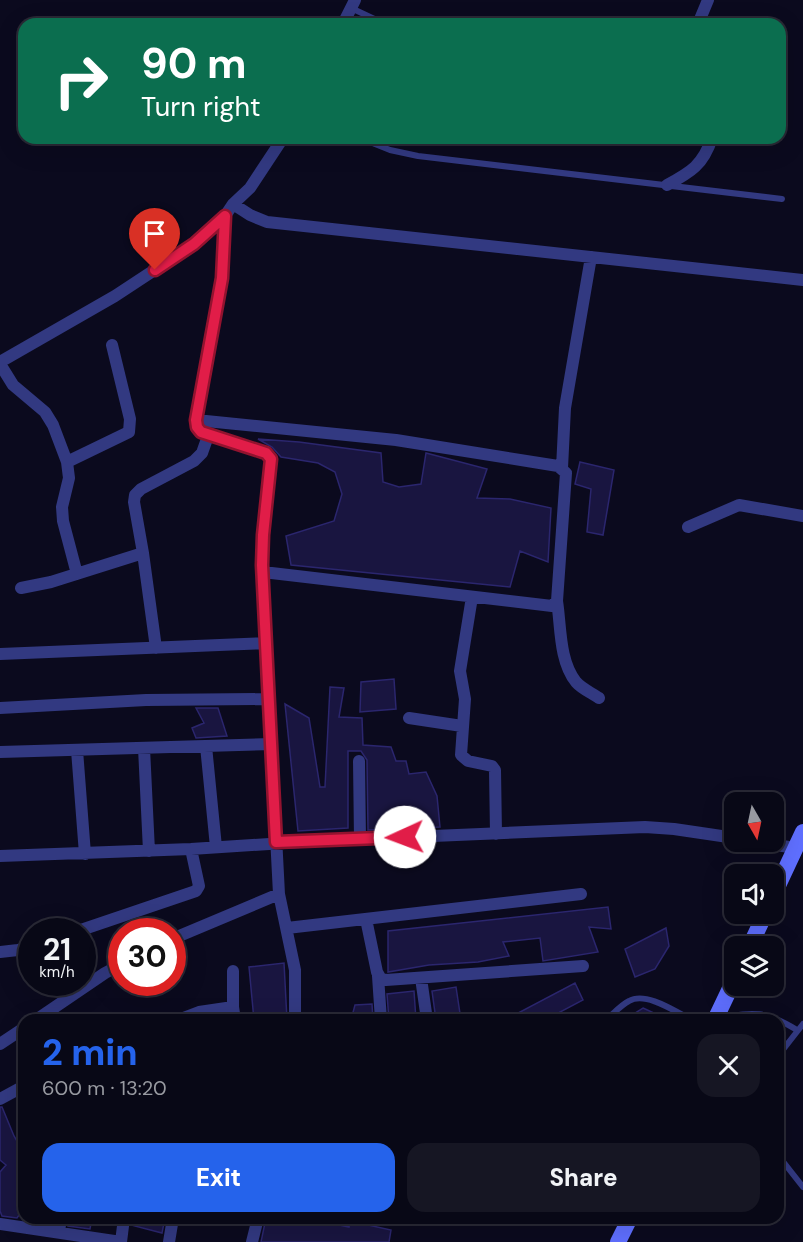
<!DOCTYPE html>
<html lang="en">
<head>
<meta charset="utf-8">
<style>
	:root { --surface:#080816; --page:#161623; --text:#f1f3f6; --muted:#989aa1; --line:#292935; --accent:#2563eb }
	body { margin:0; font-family:"DM Sans",sans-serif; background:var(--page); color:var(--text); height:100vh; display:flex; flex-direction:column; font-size:22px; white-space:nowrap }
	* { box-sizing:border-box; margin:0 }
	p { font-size:20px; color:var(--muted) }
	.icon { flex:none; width:33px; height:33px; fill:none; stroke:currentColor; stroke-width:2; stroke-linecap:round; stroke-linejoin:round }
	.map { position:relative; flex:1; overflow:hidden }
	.drawer { position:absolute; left:18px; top:1014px; width:766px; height:210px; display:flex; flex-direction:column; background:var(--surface); border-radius:18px; box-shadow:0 6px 24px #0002,0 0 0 2px var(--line) }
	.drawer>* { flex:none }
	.guide { position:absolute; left:18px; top:18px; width:768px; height:126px; border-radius:18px; box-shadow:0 6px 24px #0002,0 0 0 2px var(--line); background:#0b6e4f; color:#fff; overflow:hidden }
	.needle { width:39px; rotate:171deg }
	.fabs { position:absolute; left:724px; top:792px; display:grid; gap:12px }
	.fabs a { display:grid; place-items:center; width:60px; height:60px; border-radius:12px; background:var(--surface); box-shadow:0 6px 24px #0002,0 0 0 2px var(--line); font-size:30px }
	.speed { position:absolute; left:18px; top:918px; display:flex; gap:12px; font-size:30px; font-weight:700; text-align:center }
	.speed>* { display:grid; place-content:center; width:78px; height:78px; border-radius:50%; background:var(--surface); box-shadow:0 6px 24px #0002,0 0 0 2px var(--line); line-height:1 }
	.speed small { font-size:15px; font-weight:400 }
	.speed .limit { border:9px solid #d22; background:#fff; color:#111 }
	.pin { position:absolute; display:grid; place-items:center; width:51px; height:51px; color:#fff; margin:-62px -26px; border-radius:50% 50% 50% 0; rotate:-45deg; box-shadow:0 0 6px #0007 }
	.pin .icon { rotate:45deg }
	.me { position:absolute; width:66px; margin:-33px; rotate:268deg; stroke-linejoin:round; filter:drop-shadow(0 0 4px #0008) }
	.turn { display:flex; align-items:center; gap:21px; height:126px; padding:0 24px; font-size:27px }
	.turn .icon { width:78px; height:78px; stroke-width:2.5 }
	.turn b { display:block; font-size:42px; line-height:51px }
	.round { display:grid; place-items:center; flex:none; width:63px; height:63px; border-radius:18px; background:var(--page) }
	.summary { display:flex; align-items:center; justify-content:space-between; height:102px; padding:0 24px }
	h1 { font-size:36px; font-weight:800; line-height:45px; color:var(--accent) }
	.button { display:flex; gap:12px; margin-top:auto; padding:12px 24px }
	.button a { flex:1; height:69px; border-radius:18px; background:var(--accent); color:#fff; font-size:24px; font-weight:800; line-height:69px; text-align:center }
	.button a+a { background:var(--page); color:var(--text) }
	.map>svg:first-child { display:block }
	.building { fill:#191540; stroke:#2b266e; stroke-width:1.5 }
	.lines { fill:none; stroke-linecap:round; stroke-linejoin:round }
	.lane { stroke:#323981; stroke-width:6 }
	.street { stroke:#323981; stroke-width:12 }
	.secondary { stroke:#5f6fff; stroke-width:16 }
	.route-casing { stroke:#92132f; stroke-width:15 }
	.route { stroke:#e11d48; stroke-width:10 }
</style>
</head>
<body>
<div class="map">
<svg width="803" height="1242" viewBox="0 0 803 1242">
	<rect width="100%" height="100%" fill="#0b0a1e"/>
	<path class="building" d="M 258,439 L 299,442 L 381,453 L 383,482 L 399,487 L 421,484 L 426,453 L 487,469 L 477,498 L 510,499 L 551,508 L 548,562 L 520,551 L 510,587 L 291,565 L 286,536 L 334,521 L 342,494 L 335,472 L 318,463 L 281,457 L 272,447 Z
		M 580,462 L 614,470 L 603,535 L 587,532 L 591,489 L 575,484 Z
		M 394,679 L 396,709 L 360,712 L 361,682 Z
		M 330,687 L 344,688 L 339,717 L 362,718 L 363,745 L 391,747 L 396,761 L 406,761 L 409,774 L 426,772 L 437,796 L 440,827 L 368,830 L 367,760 L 361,751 L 348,751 L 348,828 L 298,831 L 285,704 L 309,718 L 320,787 L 325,787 Z
		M 196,708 L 218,708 L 227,736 L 196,738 L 192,728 L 204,723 Z
		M 608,907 L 611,929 L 589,927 L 598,952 L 543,961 L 540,938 L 503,942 L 509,956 L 478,962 L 429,965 L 388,972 L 388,931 Z
		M 666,928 L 669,946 L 655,969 L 635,977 L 625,949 Z
		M 284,963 L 287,1020 L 254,1020 L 249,967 Z
		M 575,983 L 583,1000 L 545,1020 L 505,1020 Z
		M 456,987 L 461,1020 L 436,1020 L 432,991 Z
		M 414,991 L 416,1020 L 389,1020 L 387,994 Z
		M 372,1004 L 373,1020 L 351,1020 L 355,1005 Z
		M 643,1008 L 669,1020 L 624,1020 Z
		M 0,1107 L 2,1107 L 14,1136 L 24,1153 L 24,1208 L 17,1218 L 2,1216 L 0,1211 L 0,1172 L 6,1165 L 0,1160 Z
		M 69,1218 L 92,1218 L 90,1229 L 68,1226 Z
		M 132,1218 L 165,1218 L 162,1233 L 131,1225 Z
		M 266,1218 L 306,1218 L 349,1227 L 350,1221 L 391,1230 L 389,1242 L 261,1242 Z"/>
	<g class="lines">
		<path class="lane" d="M 351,8 L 385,24
			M 360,138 L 390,150 L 418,156 L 782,199
			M 718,1018 C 755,1012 764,1010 797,1030
			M 606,1020 C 613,1014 621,1005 629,1001 C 646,991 676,1012 692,1020
			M 778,1056 L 803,1024
			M 778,1152 L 781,1159 L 803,1187"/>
		<path class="street" d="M 343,24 L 355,0
			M 698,24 L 708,0
			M 667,185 C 691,172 703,165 712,138
			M 233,204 L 250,215 L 267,222 L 803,280
			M 225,216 L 222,278 L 196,420 L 197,427 L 201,432 L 266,453 L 271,459 L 263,535 L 262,565 L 279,894 L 295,970 L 295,1020
			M 0,362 L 115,296 L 194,244 L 225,216 L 233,204 L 250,188 L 283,138
			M 0,364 L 13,385 L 45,412 L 53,425 L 67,462 L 69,478 L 62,507 L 63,521 L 77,574
			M 196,420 L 396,440 L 558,466 L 566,473 L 557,601 L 552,606 L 263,572
			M 67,462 L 129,432 L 130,419 L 112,345
			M 562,468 L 565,408 L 591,257
			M 688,527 L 739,505 L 803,516
			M 143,553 L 156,648
			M 21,588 L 51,582 L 143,553 L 134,502 L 135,495 L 141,489 L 194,461 L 202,453 L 208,436
			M 472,597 L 460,671 L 465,699 L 461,755 L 468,761 L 492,766 L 495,770 L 496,834
			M 557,601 C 561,626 559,661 576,682 C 582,689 592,693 599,698
			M 0,654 L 267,643
			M 0,708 L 146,700 L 270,699
			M 409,718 L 462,726
			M 206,746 L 216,847
			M 144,748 L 149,851
			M 77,750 L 85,854
			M 0,752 L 272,744
			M 359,761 L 360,839
			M 755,842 L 796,848
			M 0,856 L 191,849 L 315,841 L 645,827 L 674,829 L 735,838
			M 366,919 L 377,972 L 381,979 L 386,980 L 583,966
			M 287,928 L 581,894
			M 75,932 L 196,891 L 199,886 L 191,849
			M 172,939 L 279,894
			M 0,952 L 18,950 L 32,946
			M 378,976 L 381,1020
			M 421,978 L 427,1020
			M 233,1007 L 233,971
			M 36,1020 L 105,973 L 122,964
			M 178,1020 L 199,1012 L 233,1007 L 235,1020
			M 0,1044 L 24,1028
			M 0,1099 L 24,1086
			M 0,1224 L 121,1242
			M 59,1232 L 61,1218
			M 121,1242 L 124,1218
			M 169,1242 L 173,1218
			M 252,1242 L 258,1218"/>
		<path class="secondary" d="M 774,894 L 803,832
			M 750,946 L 765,914
			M 715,1020 L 735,978
			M 618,1242 L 630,1218"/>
	</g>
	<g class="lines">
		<defs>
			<path id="route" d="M 155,270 L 194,244 L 225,216 L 222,278 L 196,420 L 197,427 L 201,432 L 266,453 L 271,459 L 263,535 L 262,565 L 276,842 L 405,837"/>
		</defs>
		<use href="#route" class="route-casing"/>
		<use href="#route" class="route"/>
	</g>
</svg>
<div class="fabs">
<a><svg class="needle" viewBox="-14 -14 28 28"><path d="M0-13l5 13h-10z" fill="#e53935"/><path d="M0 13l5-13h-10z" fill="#989aa1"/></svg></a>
<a><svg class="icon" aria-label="sound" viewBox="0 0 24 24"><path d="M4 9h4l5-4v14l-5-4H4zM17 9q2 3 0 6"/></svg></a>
<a><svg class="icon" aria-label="layers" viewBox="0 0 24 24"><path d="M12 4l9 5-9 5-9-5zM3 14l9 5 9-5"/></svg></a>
</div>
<div class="speed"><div>21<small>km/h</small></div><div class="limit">30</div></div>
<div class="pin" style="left:155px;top:270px;background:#d93025"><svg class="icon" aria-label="arrive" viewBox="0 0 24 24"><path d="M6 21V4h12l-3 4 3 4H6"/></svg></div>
<svg class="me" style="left:405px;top:837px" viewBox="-20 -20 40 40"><circle r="19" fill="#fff"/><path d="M0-13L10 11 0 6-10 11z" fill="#e11d48"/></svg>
<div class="guide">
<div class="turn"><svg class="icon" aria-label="right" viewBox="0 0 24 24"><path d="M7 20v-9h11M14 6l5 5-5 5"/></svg><div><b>90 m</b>Turn right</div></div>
</div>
<section class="drawer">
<div class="summary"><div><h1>2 min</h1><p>600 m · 13:20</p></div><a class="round"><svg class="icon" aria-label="close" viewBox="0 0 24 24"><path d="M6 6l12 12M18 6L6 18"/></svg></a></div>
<div class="button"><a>Exit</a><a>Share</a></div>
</section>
</div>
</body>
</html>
